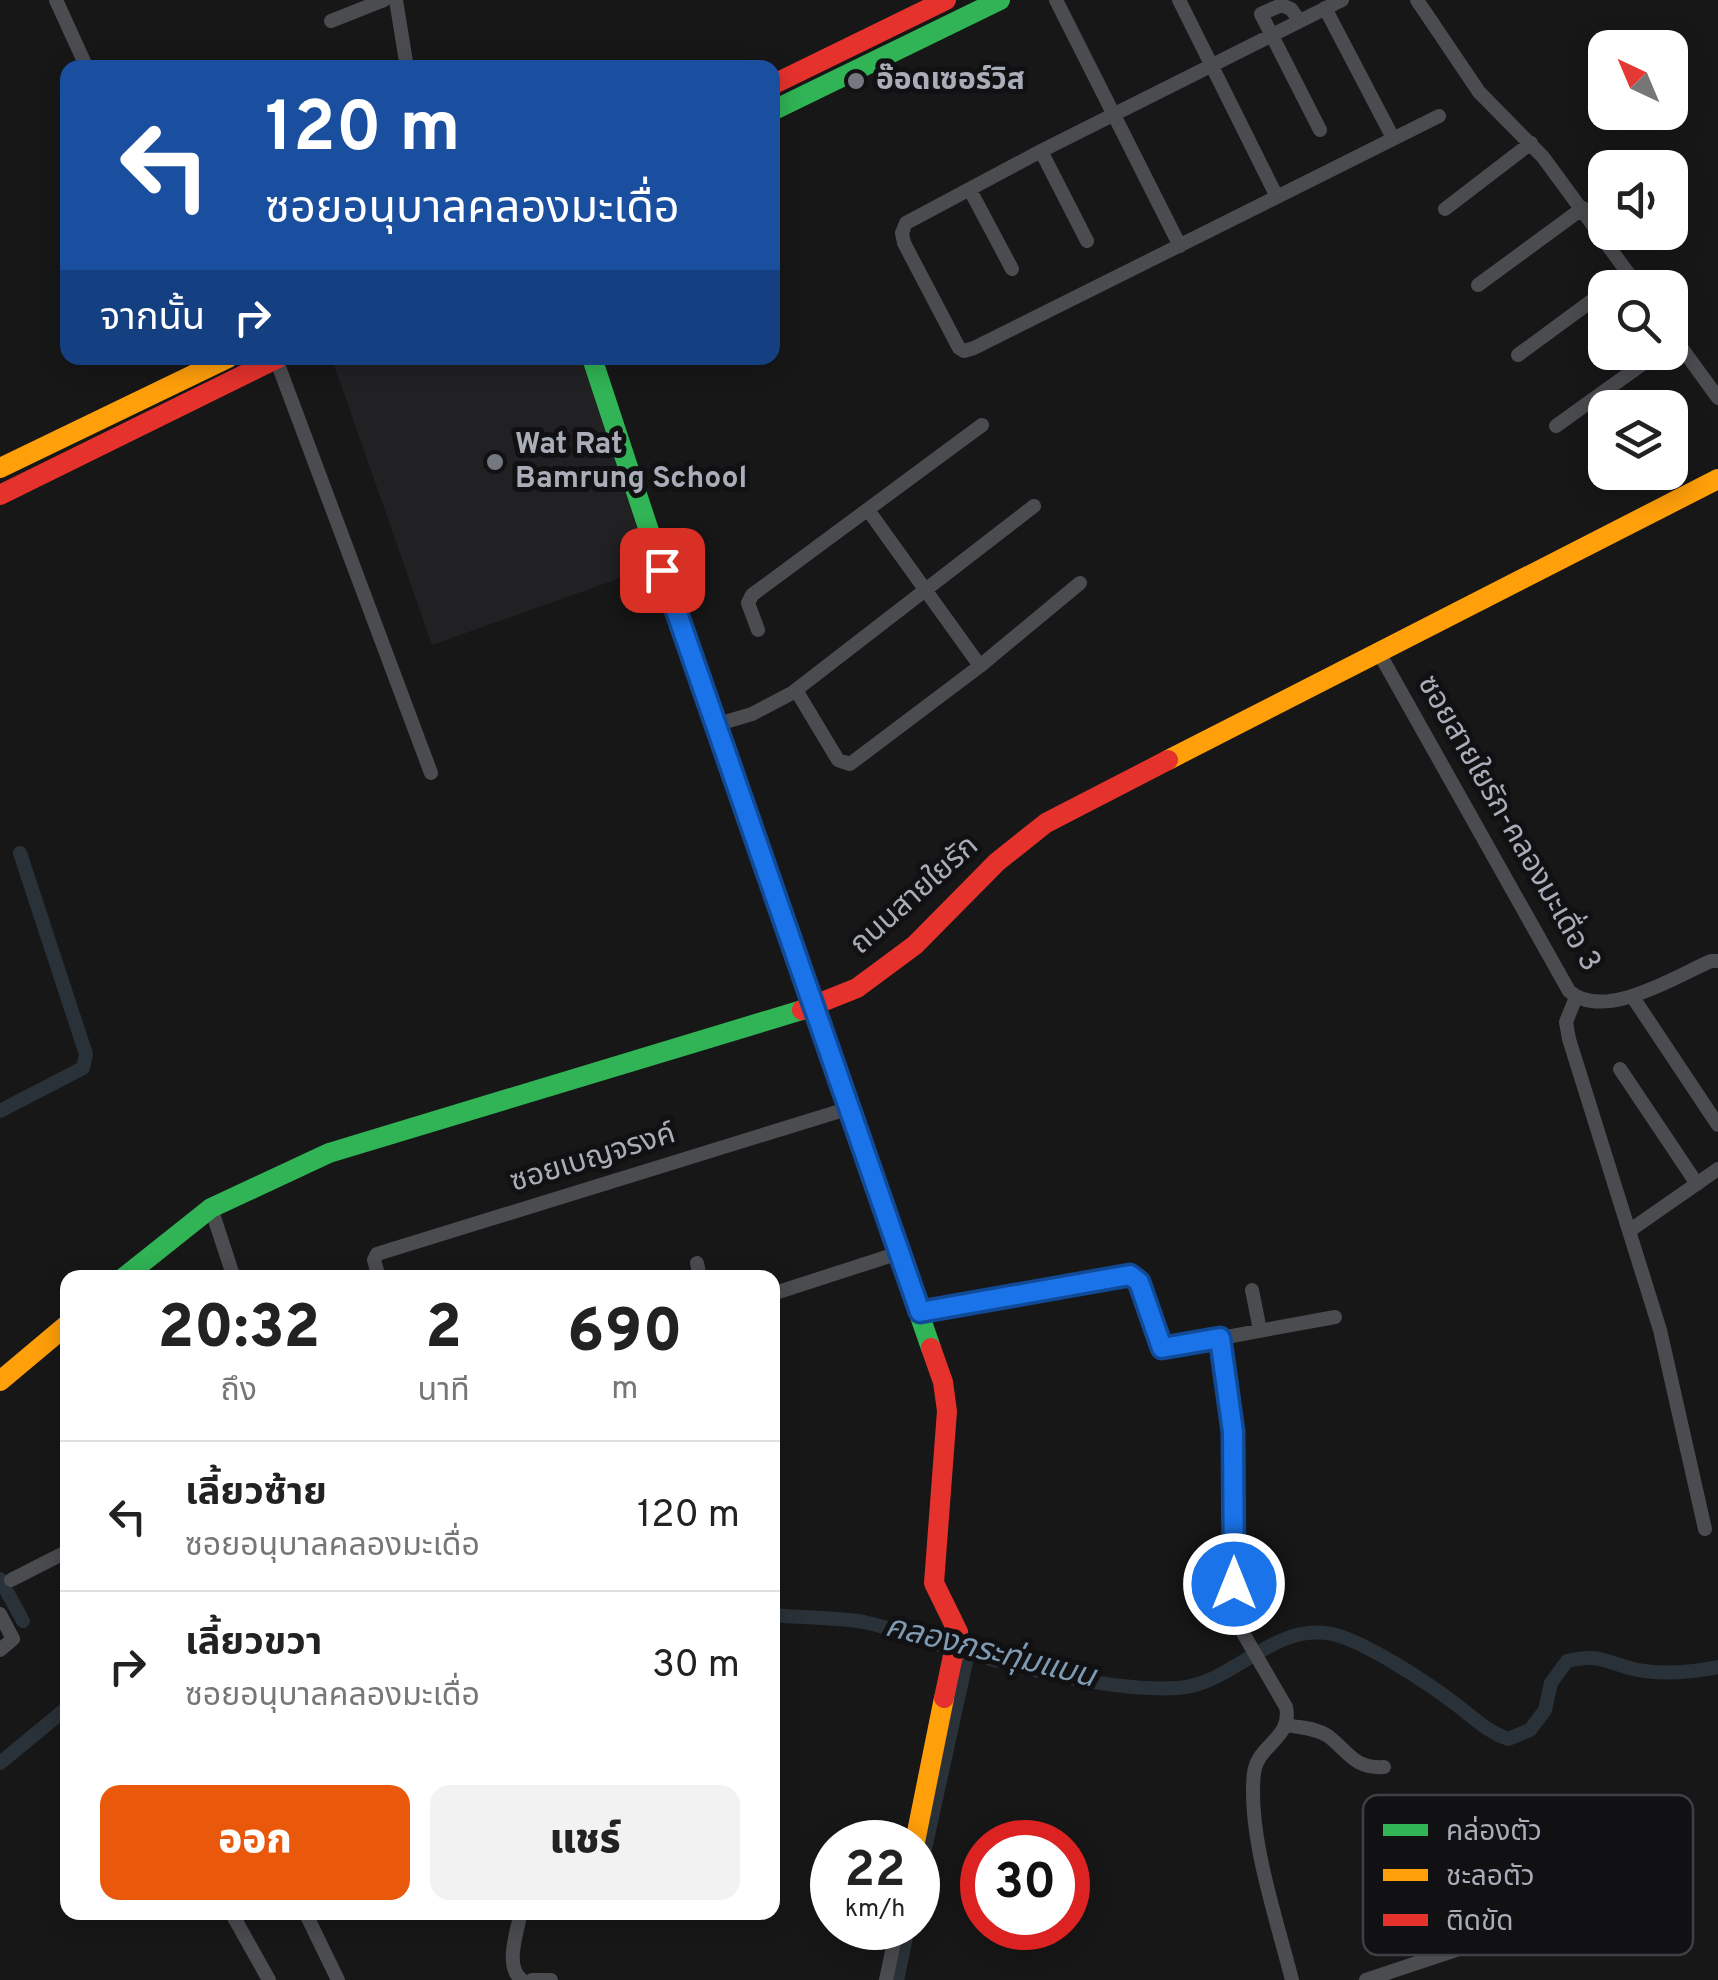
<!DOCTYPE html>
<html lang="th">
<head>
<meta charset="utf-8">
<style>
	:root { --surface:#fff; --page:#f2f2f2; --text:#222; --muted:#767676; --line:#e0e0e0; --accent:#ea580c }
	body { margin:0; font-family:Overpass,"Noto Sans Thai",sans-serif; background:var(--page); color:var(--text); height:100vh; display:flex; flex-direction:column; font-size:38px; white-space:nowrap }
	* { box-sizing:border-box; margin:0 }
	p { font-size:32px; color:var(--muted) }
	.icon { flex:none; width:55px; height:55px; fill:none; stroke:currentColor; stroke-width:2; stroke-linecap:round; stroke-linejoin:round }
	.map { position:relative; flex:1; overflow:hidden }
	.drawer { position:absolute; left:60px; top:1270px; width:720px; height:650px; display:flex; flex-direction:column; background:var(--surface); border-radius:20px; box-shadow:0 5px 25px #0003 }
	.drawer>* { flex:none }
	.banner { position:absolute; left:60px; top:60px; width:720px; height:305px; border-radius:20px; box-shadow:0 5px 25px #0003; background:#1a4fa0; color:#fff; overflow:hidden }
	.needle { width:65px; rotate:316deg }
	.buttons { position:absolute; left:1588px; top:30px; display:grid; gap:20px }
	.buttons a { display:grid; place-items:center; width:100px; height:100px; border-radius:20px; background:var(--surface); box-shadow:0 5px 25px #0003; font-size:50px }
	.speed { position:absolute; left:810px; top:1820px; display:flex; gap:20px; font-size:50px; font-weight:700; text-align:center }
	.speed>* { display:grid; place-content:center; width:130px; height:130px; border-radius:50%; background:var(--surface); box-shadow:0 5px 25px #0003; line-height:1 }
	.speed small { font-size:25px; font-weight:400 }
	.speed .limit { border:15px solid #d22; background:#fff; color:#111 }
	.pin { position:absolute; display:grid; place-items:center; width:85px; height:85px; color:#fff; margin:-42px; border-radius:20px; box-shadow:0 5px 15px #0006 }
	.me { position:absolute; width:110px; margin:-55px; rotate:0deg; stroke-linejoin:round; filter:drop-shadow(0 0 8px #0008) }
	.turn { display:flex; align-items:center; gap:35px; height:210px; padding:0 40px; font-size:45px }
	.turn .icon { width:130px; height:130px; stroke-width:2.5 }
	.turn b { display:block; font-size:70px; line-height:85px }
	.then { display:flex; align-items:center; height:95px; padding:0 40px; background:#0003; gap:20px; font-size:38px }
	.eta { display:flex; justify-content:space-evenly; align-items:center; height:170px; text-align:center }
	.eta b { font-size:60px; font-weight:800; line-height:70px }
	.action { display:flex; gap:20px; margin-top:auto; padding:20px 40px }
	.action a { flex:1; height:115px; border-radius:20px; background:var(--accent); color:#fff; font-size:40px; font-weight:800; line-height:115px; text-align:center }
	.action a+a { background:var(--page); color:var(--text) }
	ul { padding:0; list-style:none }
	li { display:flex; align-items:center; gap:30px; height:150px; padding:0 40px; border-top:2px solid var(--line) }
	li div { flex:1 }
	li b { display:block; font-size:38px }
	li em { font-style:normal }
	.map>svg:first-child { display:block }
	.built { fill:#212124 }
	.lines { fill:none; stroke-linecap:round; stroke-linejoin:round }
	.canal { stroke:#2a3239; stroke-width:14 }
	.street { stroke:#4b4c50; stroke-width:14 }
	.fast { stroke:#30b455; stroke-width:20 }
	.slow { stroke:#ff9f0a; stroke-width:20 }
	.jam { stroke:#e5322d; stroke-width:20 }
	.route-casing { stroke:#114b97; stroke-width:25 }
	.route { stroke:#1a73e8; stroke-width:18 }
	.poi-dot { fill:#757880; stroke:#111113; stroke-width:4 }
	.labels { text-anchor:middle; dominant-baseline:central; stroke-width:10; stroke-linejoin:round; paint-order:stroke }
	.poi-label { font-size:30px; font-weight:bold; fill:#a8adb8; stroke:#111113; text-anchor:start }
	.street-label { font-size:30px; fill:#a8adb8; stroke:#111113 }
	.water-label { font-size:32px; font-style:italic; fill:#7f9bb3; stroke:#111113 }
	.key { fill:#111113; stroke:#3e4045; stroke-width:2.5 }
	.key-label { font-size:28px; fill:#a8adb8 }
</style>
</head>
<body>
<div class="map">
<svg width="1718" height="1980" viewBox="0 0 1718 1980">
	<rect width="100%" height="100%" fill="#171717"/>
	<path class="built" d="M 588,358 L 657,565 L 432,645 L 332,359 Z"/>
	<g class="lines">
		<path class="canal" d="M 0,1111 L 83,1068 L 86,1054 L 20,853
			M 0,1579 L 23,1621
			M 772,1615 C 803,1618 834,1617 864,1622 C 888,1627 913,1637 937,1644 C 1006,1664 1106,1692 1177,1688 C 1233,1685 1272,1622 1332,1634 C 1365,1641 1431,1685 1458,1706 C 1475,1719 1488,1732 1508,1739 L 1530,1730 L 1545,1710 L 1551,1683 L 1567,1661 C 1603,1653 1605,1663 1638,1670 C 1664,1675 1692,1672 1718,1667
			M 0,1763 L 68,1707
			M 918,1881 L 968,1653
			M 897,1980 L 908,1928"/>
		<path class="street" d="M 56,0 L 87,68
			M 396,0 L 407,68
			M 1056,0 L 1180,246
			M 1179,0 L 1277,197
			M 1342,0 L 1041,151 L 906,223 L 902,233 L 904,243 L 959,348 L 964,351 L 974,348 L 1439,116
			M 1417,0 L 1479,92 L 1543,157 L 1639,288
			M 1325,8 L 1393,138
			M 1299,20 L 1291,9 L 1281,5 L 1261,14 L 1320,130
			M 331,21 L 384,0
			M 1041,151 L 1087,241
			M 970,190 L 1012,269
			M 1445,209 L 1531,143
			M 1478,285 L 1583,208
			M 1670,332 L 1718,398
			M 1518,355 L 1605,291
			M 276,359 L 431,773
			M 1556,426 L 1659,352
			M 868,510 L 980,666
			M 758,630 L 748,603 L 752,595 L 982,425
			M 1378,651 L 1569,991 C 1604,1022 1674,977 1711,961 L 1718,961
			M 796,690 L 838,760 L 850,764 L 980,666 L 1080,583
			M 715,725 L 752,714 L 792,693 L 1034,506
			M 1632,996 L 1718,1125
			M 1576,997 L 1566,1022 L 1569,1039 L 1660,1330 L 1705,1529
			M 1620,1069 L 1697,1184
			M 211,1208 L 234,1278
			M 1629,1231 L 1718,1169
			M 697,1263 L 700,1278
			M 379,1278 L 374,1260 L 377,1254 L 850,1108
			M 1252,1290 L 1260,1330
			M 772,1294 L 899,1253
			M 920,1312 L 1130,1275 L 1139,1282 L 1162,1348 L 1221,1338 L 1233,1433 L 1234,1583 L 1237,1611 L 1243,1633 L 1286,1707 C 1293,1738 1257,1745 1254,1773 C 1247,1834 1277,1920 1292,1980
			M 1221,1338 L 1335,1317
			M 11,1580 L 68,1551
			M 0,1614 L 13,1639 L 0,1650
			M 1287,1725 C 1301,1728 1317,1728 1328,1736 C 1349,1752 1354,1769 1384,1767
			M 231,1912 L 269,1980
			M 305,1912 L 338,1980
			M 521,1912 C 517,1932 504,1967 522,1980
			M 532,1980 L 551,1980
			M 886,1980 L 897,1928
			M 1366,1980 L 1471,1945"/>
		<path class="fast" d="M 772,111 L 1000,0
			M 592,358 L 694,667 L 931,1348
			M 123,1278 L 211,1208 L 329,1153 L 802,1010"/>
		<path class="slow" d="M 0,468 L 228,358
			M 1168,760 L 1718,479
			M 0,1381 L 68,1324
			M 915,1842 L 944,1698"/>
		<path class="jam" d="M 772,85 L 946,0
			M 0,495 L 278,358
			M 802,1010 L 857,988 L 915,945 L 997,862 L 1046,823 L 1168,760
			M 931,1348 L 943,1382 L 947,1411 L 934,1583 L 958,1632 L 944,1698"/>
	</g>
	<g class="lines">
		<defs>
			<path id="route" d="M 662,570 L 920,1312 L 1130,1275 L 1139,1282 L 1162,1348 L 1220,1338 L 1233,1432 L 1234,1584"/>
		</defs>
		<use href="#route" class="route-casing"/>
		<use href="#route" class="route"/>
	</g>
	<g class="poi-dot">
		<circle cx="856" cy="81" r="10"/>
		<circle cx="495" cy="462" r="10"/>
	</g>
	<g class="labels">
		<g class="poi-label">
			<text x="876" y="81">อ๊อดเซอร์วิส</text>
			<text x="515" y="445">Wat Rat<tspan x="515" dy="34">Bamrung School</tspan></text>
		</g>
		<g class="street-label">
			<text transform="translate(1508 824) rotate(60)">ซอยสายใยรัก-คลองมะเดื่อ 3</text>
			<text transform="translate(915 896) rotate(-42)">ถนนสายใยรัก</text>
			<text transform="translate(593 1159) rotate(-17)">ซอยเบญจรงค์</text>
		</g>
		<g class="water-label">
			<text transform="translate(990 1653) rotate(14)">คลองกระทุ่มแบน</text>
		</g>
	</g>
	<rect x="1363" y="1795" width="330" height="160" rx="15" class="key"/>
	<rect x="1383" y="1824" width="45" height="12" fill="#30b455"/>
	<rect x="1383" y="1869" width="45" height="12" fill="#ff9f0a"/>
	<rect x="1383" y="1914" width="45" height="12" fill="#e5322d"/>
	<g class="key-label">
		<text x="1446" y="1840">คล่องตัว</text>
		<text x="1446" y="1885">ชะลอตัว</text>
		<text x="1446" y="1930">ติดขัด</text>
	</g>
</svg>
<div class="buttons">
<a><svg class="needle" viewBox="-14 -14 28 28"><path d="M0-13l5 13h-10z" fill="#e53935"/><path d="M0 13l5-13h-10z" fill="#767676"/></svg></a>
<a><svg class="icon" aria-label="sound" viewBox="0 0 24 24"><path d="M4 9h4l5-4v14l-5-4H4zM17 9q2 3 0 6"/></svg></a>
<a><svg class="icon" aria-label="search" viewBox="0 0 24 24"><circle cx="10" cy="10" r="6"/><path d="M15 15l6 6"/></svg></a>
<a><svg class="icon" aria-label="layers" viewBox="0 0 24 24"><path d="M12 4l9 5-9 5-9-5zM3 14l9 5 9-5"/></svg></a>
</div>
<div class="speed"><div>22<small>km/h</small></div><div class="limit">30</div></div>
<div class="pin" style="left:662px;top:570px;background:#d93025"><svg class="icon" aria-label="arrive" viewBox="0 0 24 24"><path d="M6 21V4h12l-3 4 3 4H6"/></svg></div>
<svg class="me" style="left:1234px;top:1584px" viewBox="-20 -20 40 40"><circle r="17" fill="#1a73e8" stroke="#fff" stroke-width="3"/><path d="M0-11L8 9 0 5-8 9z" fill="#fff"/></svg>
<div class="banner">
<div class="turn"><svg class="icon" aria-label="left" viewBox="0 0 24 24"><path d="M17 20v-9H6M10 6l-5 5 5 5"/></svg><div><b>120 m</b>ซอยอนุบาลคลองมะเดื่อ</div></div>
<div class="then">จากนั้น<svg class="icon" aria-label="right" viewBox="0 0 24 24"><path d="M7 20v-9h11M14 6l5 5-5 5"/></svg></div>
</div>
<section class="drawer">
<div class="eta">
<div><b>20:32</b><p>ถึง</p></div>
<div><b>2</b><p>นาที</p></div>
<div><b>690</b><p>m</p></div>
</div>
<ul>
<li><svg class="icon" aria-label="left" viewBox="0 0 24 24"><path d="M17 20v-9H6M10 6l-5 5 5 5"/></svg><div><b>เลี้ยวซ้าย</b><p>ซอยอนุบาลคลองมะเดื่อ</p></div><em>120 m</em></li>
<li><svg class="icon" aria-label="right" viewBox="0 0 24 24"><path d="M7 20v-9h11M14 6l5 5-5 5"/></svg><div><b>เลี้ยวขวา</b><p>ซอยอนุบาลคลองมะเดื่อ</p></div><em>30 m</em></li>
</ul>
<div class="action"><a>ออก</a><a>แชร์</a></div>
</section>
</div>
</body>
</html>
